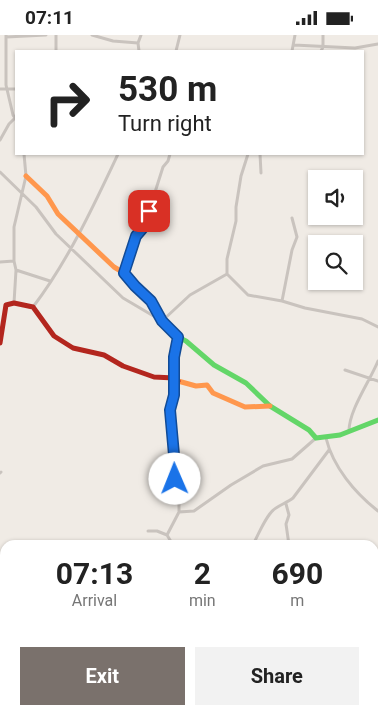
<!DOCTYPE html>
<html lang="en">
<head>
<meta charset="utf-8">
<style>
	:root { --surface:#fff; --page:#f2f2f2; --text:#222; --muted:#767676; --accent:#7a716c }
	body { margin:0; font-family:Roboto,sans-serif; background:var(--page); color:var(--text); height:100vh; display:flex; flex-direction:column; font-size:19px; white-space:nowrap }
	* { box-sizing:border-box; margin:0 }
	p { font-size:16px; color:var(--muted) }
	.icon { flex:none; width:28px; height:28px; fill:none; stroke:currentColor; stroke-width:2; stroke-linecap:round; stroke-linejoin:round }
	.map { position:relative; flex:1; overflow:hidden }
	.sheet { position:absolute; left:0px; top:505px; width:379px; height:175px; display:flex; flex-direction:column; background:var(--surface); border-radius:15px 15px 0 0; box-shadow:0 1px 4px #0004 }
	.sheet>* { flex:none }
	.top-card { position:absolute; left:15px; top:15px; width:349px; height:105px; border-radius:0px; box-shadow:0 1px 4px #0004; background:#fff; color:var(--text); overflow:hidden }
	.controls { position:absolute; left:308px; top:135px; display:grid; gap:10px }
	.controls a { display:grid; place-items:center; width:55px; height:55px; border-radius:0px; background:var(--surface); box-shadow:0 1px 4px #0004; font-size:25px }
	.pin { position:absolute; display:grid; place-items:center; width:42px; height:42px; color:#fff; margin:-21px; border-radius:10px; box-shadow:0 2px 8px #0006 }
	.me { position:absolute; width:55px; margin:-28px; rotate:359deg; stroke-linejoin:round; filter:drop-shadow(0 0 4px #0008) }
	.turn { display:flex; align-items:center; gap:18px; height:105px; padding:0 20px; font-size:22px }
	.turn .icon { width:65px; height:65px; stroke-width:2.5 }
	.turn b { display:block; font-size:35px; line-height:42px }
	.eta { display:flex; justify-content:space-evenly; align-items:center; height:85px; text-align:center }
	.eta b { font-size:30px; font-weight:700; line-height:35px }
	.action { display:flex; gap:10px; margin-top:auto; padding:10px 20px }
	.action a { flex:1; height:58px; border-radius:0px; background:var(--accent); color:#fff; font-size:20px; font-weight:700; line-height:58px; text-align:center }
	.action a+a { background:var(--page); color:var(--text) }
	.status { display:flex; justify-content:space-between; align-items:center; height:35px; padding:0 25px; background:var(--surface); direction:ltr }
	.status svg { height:14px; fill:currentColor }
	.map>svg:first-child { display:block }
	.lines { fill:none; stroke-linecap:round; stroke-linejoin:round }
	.street { stroke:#c9c3be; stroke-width:3 }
	.fast { stroke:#63d668; stroke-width:5 }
	.slow { stroke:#ff974d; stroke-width:5 }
	.jam { stroke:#b3261e; stroke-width:5 }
	.route-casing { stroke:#114b97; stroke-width:12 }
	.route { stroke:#1a73e8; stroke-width:9 }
</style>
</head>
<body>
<div class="status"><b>07:11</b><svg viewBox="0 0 49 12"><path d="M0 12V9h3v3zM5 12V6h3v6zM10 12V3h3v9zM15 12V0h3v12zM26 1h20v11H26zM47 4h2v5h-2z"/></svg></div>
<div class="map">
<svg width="378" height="680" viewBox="0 0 378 680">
	<rect width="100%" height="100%" fill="#f0ebe5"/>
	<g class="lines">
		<path class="street" d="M 6,0 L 6,50 L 13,80 L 16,84
			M 56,0 L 56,16
			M 92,0 L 113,6 L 138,8
			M 6,2 L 46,0
			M 294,10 L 355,13 L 378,9
			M 139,16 L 138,8 L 141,0
			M 176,16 L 180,0
			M 292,16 L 295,0
			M 321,16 L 323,12 L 323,0
			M 0,54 L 16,54
			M 0,105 L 9,89 L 16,82
			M 260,119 L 261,138
			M 0,137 L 36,172 L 56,199 L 123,263 L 162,286 L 190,260 L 227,239
			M 0,227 L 14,226
			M 16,235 L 50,246
			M 124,238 L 136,201 L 142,194 L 149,176 L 163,132 L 168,126 L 170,119
			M 227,239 L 248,260 L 282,266 L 305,273 L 362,284 L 378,292
			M 227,239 L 227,224 L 236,186 L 236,172 L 241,141 L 248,119
			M 282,266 L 292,215 L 297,202 L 292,183
			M 14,268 L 16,235 L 14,226 L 14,192 L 26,141 L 24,119
			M 33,272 C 68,226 93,172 118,119
			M 345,335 L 378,346
			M 349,396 C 349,375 370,346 378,326
			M 326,403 C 333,432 355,458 378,476
			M 0,438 L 1,437
			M 286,469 L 289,480 L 286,489 L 289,510
			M 179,477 L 194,476 L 231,450 L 263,431 L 292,424 L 316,403
			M 148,496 L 157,496 L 167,500 L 173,510
			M 167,500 L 179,477 L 179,461 L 175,444 L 174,419 L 170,375 L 174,360 L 174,322 L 178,302
			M 253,510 C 258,500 267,478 276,473 C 282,469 288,467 293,463 L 329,415
			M 0,622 L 4,612
			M 178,675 L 178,680
			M 217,675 L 221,680
			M 214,680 L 215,675"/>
		<path class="fast" d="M 160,283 L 178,302 L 186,306 L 214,330 L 246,348 L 270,371 L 309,395 L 316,403 L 340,400 L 378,385"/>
		<path class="slow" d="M 26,141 L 47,161 L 58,179 L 114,232 L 124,238 L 135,251 L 151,265 L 160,283
			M 178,346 L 196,351 L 207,350 L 213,358 L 245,372 L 270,371"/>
		<path class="jam" d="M 0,308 L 6,270 L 14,268 L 33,272 L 54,301 L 73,313 L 104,320 L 123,331 L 154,342 L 174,343 L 178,346"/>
	</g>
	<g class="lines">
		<defs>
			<path id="route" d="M 149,176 L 142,194 L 136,201 L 124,238 L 135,251 L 151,266 L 162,286 L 178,302 L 174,322 L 174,360 L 170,375 L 174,420 L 175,444"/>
		</defs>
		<use href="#route" class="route-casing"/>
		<use href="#route" class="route"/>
	</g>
</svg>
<div class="controls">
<a><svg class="icon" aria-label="sound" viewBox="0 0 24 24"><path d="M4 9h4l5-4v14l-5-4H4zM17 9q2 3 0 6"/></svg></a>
<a><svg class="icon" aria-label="search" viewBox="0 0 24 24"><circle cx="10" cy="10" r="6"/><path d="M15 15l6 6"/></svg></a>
</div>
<div class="pin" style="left:149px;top:176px;background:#d93025"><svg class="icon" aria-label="arrive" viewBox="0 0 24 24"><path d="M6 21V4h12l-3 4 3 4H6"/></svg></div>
<svg class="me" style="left:175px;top:444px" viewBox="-20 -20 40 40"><circle r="19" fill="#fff"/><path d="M0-13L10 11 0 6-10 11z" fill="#1a73e8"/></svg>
<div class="top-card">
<div class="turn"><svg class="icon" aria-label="right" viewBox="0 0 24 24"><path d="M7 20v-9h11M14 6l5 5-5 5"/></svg><div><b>530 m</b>Turn right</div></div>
</div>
<section class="sheet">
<div class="eta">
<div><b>07:13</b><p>Arrival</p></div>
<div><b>2</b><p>min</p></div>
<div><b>690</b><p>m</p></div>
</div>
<div class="action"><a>Exit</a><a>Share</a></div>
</section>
</div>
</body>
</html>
